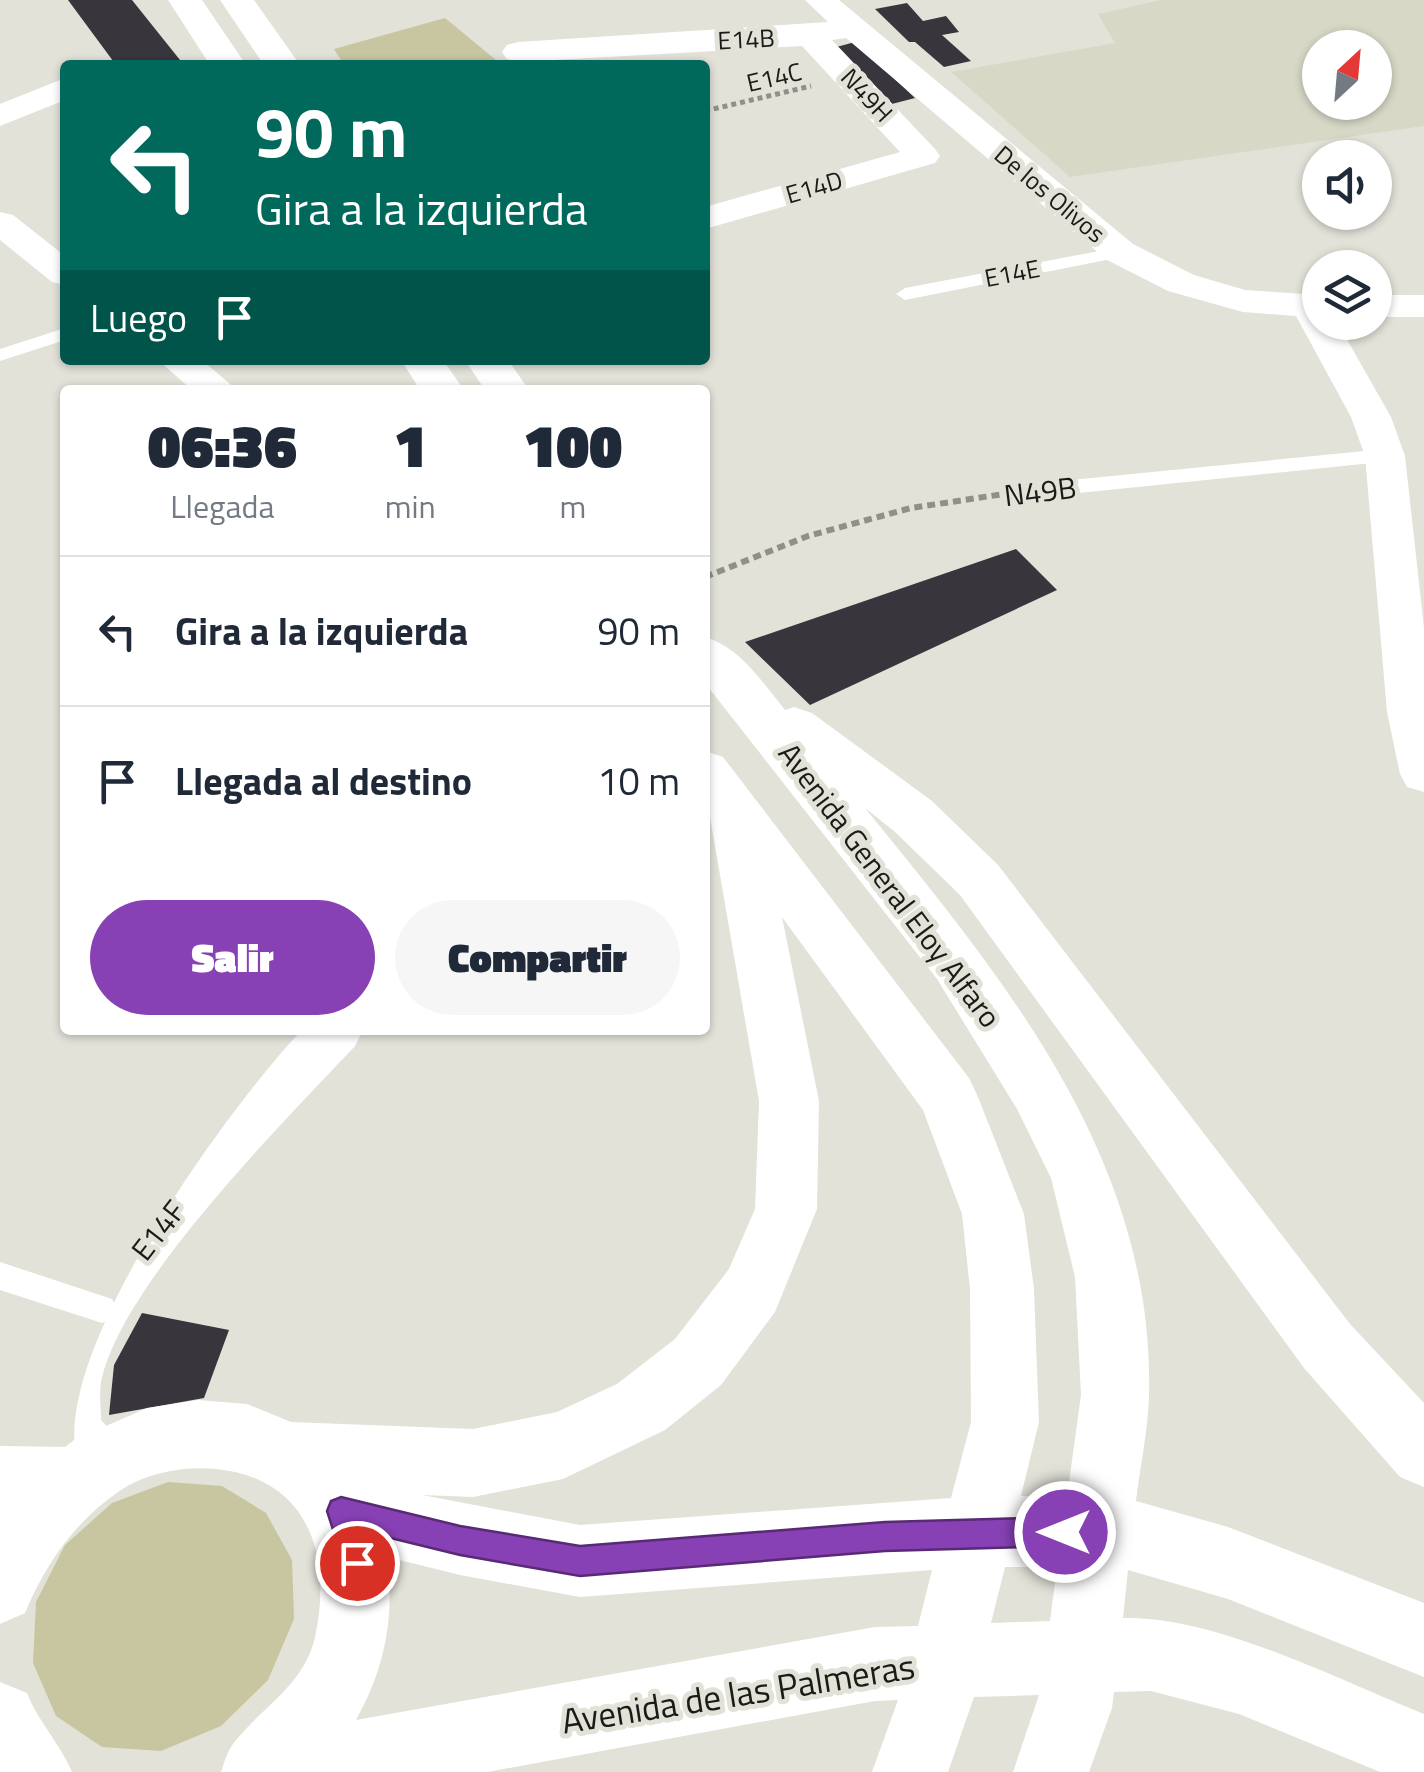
<!DOCTYPE html>
<html lang="es">
<head>
<meta charset="utf-8">
<style>
	:root { --surface:#fff; --page:#f6f6f7; --text:#1f2937; --muted:#747a83; --line:#e0e1e3; --accent:#8741b4 }
	body { margin:0; font-family:"Titillium Web",sans-serif; background:var(--page); color:var(--text); height:100vh; display:flex; flex-direction:column; font-size:38px; white-space:nowrap }
	* { box-sizing:border-box; margin:0 }
	p { font-size:32px; color:var(--muted) }
	.icon { flex:none; width:55px; height:55px; fill:none; stroke:currentColor; stroke-width:2; stroke-linecap:round; stroke-linejoin:round }
	.map { position:relative; flex:1; overflow:hidden }
	.details { position:absolute; left:60px; top:385px; width:650px; height:650px; display:flex; flex-direction:column; background:var(--surface); border-radius:10px; box-shadow:0 2px 8px #0004 }
	.details>* { flex:none }
	.banner { position:absolute; left:60px; top:60px; width:650px; height:305px; border-radius:10px; box-shadow:0 2px 8px #0004; background:#00695c; color:#fff; overflow:hidden }
	.needle { width:65px; rotate:26deg }
	.controls { position:absolute; left:1302px; top:30px; display:grid; gap:20px }
	.controls a { display:grid; place-items:center; width:90px; height:90px; border-radius:50%; background:var(--surface); box-shadow:0 2px 8px #0004; font-size:50px }
	.pin { position:absolute; display:grid; place-items:center; width:85px; height:85px; color:#fff; margin:-42px; border:5px solid #fff; border-radius:50%; box-shadow:0 2px 10px #0007 }
	.me { position:absolute; width:110px; margin:-55px; rotate:270deg; stroke-linejoin:round; filter:drop-shadow(0 0 8px #0008) }
	.turn { display:flex; align-items:center; gap:35px; height:210px; padding:0 30px; font-size:45px }
	.turn .icon { width:130px; height:130px; stroke-width:2.5 }
	.turn b { display:block; font-size:70px; line-height:85px }
	.then { display:flex; align-items:center; height:95px; padding:0 30px; background:#0003; gap:20px; font-size:38px }
	.eta { display:flex; justify-content:space-evenly; align-items:center; height:170px; text-align:center }
	.eta b { font-size:60px; font-weight:800; line-height:70px }
	.button { display:flex; gap:20px; margin-top:auto; padding:20px 30px }
	.button a { flex:1; height:115px; border-radius:60px; background:var(--accent); color:#fff; font-size:40px; font-weight:800; line-height:115px; text-align:center }
	.button a+a { background:var(--page); color:var(--text) }
	ul { padding:0; list-style:none }
	li { display:flex; align-items:center; gap:30px; height:150px; padding:0 30px; border-top:2px solid var(--line) }
	li div { flex:1 }
	li b { display:block; font-size:38px }
	li em { font-style:normal }
	.map>svg:first-child { display:block }
	.built { fill:#d8d8c7; fill-rule:evenodd }
	.green { fill:#c7c6a0 }
	.building { fill:#38353c }
	.lines { fill:none; stroke-linecap:round; stroke-linejoin:round }
	.path-far1 { stroke:#90908a; stroke-width:5; stroke-dasharray:5 4; stroke-linecap:butt }
	.path { stroke:#90908a; stroke-width:6; stroke-dasharray:8 5; stroke-linecap:butt }
	.service { fill:#fff; fill-rule:evenodd }
	.minor { fill:#fff; fill-rule:evenodd }
	.secondary { fill:#fff; fill-rule:evenodd }
	.primary { fill:#fff; fill-rule:evenodd }
	.route { fill:#8741b4; stroke:#582a75; stroke-width:2.5 }
	.labels { text-anchor:middle; dominant-baseline:central; stroke-width:10; stroke-linejoin:round; paint-order:stroke }
	.far-street-label { font-size:25px; fill:#1a1a17; stroke:#e2e2d9 }
	.street-label { font-size:30px; fill:#1a1a17; stroke:#e2e2d9 }
	.near-street-label { font-size:35px; fill:#1a1a17; stroke:#e2e2d9 }
</style>
</head>
<body>
<div class="map">
<svg width="1424" height="1772" viewBox="0 0 1424 1772">
	<rect width="100%" height="100%" fill="#e2e2d9"/>
	<path class="built" d="M 1161,0 L 1424,0 L 1424,126 L 1070,177 L 951,72 L 1115,43 L 1098,14 ZM 1320,48 L 1375,48 L 1375,102 L 1320,102 Z"/>
	<path class="green" d="M 445,18 L 502,65 L 344,65 L 334,49 Z
		M 168,1482 L 222,1486 L 266,1513 L 292,1560 L 294,1619 L 268,1680 L 221,1726 L 161,1751 L 102,1747 L 56,1716 L 33,1663 L 36,1602 L 65,1545 L 112,1503 Z"/>
	<path class="building" d="M 68,0 L 132,0 L 184,65 L 116,65 Z
		M 907,3 L 923,21 L 946,16 L 959,32 L 942,35 L 971,61 L 944,67 L 915,42 L 909,42 L 875,9 Z
		M 855,42 L 915,98 L 888,105 L 829,49 Z
		M 1016,549 L 1057,590 L 810,705 L 745,642 Z
		M 142,1313 L 229,1330 L 204,1398 L 109,1415 L 114,1365 Z"/>
	<g class="lines">
		<path class="path-far1" d="M 705,111 L 811,86"/>
		<path class="path" d="M 705,577 L 808,536 L 911,508 L 1004,494"/>
		<path class="service" d="M 1120,247 L 1126,248 L 1126,256 L 905,300 L 896,294 L 905,288 Z
			M 65,328 L 65,340 L 0,361 L 0,349 Z
			M 1385,449 L 1395,456 L 1392,461 L 1030,498 L 1020,491 L 1030,484 Z
			M 0,1262 L 112,1299 L 117,1309 L 112,1319 L 102,1323 L 0,1290 Z"/>
		<path class="minor" d="M 805,0 L 839,0 L 1133,244 L 1194,275 L 1245,290 L 1320,295 L 1320,322 L 1337,322 L 1391,417 L 1405,456 L 1424,628 L 1424,792 L 1407,787 L 1400,774 L 1387,712 L 1365,456 L 1351,417 L 1296,316 L 1243,312 L 1168,291 L 1107,260 L 846,38 L 832,40 L 935,149 L 940,156 L 935,163 L 705,229 L 705,207 L 900,152 L 802,46 L 518,62 L 507,59 L 502,52 L 507,45 L 518,42 L 828,22 Z
			M 65,78 L 65,100 L 0,126 L 0,104 Z
			M 0,212 L 13,215 L 65,256 L 65,285 L 52,282 L 0,240 Z
			M 1375,295 L 1424,295 L 1424,317 L 1375,317 Z
			M 158,360 L 202,360 L 237,390 L 192,390 Z
			M 302,1030 L 363,1030 L 355,1046 C 285,1121 121,1284 101,1382 C 99,1394 101,1408 101,1420 L 120,1441 L 129,1463 L 120,1485 L 98,1494 C 0,1414 232,1102 302,1030 Z"/>
		<path class="secondary" d="M 0,1446 L 71,1447 L 96,1457 L 106,1482 L 96,1507 L 71,1517 L 0,1516 Z"/>
		<path class="primary" d="M 168,0 L 202,0 L 246,65 L 210,65 Z
			M 220,0 L 254,0 L 300,65 L 264,65 Z
			M 401,360 L 443,360 L 464,390 L 420,390 Z
			M 465,360 L 508,360 L 529,390 L 485,390 Z
			M 705,637 C 741,648 762,682 785,710 L 794,707 L 812,713 L 932,801 L 998,865 L 1350,1324 L 1424,1403 L 1424,1487 L 1400,1477 L 1304,1368 L 960,895 L 894,831 L 865,808 C 1005,980 1155,1160 1149,1396 C 1148,1431 1140,1467 1136,1501 L 1228,1527 L 1424,1603 L 1424,1677 L 1228,1599 L 1128,1570 L 1123,1618 C 1214,1615 1338,1680 1424,1714 L 1424,1772 L 1380,1772 L 1239,1714 L 1151,1691 L 1114,1692 L 1112,1708 L 1089,1772 L 1013,1772 L 1039,1695 L 974,1697 L 948,1772 L 872,1772 L 898,1700 L 875,1701 L 487,1772 L 221,1772 C 224,1763 227,1752 233,1744 C 261,1707 304,1686 315,1637 C 333,1555 308,1478 216,1469 C 185,1466 148,1472 121,1490 C 75,1521 46,1563 25,1613 L 0,1624 L 0,1511 L 31,1474 L 74,1440 L 147,1408 L 198,1400 L 247,1404 L 291,1422 L 473,1429 L 557,1412 L 617,1384 L 675,1339 L 729,1269 L 755,1209 L 759,1101 L 710,817 L 705,810 L 705,751 L 723,757 L 969,1078 L 978,1097 L 1024,1214 L 1034,1289 L 1039,1422 L 1021,1496 L 1067,1497 L 1081,1395 L 1075,1277 L 1051,1178 L 1017,1109 L 937,979 L 705,683 ZM 782,917 L 923,1110 L 962,1214 L 970,1289 L 971,1422 L 951,1498 L 580,1525 L 422,1495 L 473,1497 L 563,1479 L 665,1430 L 721,1385 L 775,1312 L 817,1209 L 819,1101 ZM 387,1557 L 460,1575 L 580,1597 L 932,1570 L 918,1626 L 875,1627 L 356,1720 C 385,1668 395,1617 387,1557 ZM 1005,1567 L 1057,1567 L 1050,1621 L 991,1623 Z
			M 0,1682 L 27,1693 C 38,1722 60,1743 72,1772 L 0,1772 Z"/>
	</g>
	<path class="route" d="M 341,1497 L 460,1526 L 580,1546 L 885,1522 L 1065,1517 L 1075,1521 L 1079,1532 L 1075,1542 L 1065,1546 L 885,1551 L 580,1576 L 460,1555 L 362,1531 L 372,1563 L 367,1573 L 357,1577 L 347,1573 L 327,1511 L 331,1501 Z"/>
	<g class="labels">
		<g class="far-street-label">
			<text transform="translate(746 39) rotate(-3)">E14B</text>
			<text transform="translate(774 77) rotate(-13)">E14C</text>
			<text transform="translate(867 95) rotate(47)">N49H</text>
			<text transform="translate(814 187) rotate(-16)">E14D</text>
			<text transform="translate(1050 194) rotate(40)">De los Olivos</text>
			<text transform="translate(1012 273) rotate(-11)">E14E</text>
		</g>
		<g class="street-label">
			<text transform="translate(1040 491) rotate(-7)">N49B</text>
			<text transform="translate(890 885) rotate(53)">Avenida General Eloy Alfaro</text>
			<text transform="translate(158 1230) rotate(-52)">E14F</text>
		</g>
		<g class="near-street-label">
			<text transform="translate(738 1693) rotate(-9)">Avenida de las Palmeras</text>
		</g>
	</g>
</svg>
<div class="controls">
<a><svg class="needle" viewBox="-14 -14 28 28"><path d="M0-13l5 13h-10z" fill="#e53935"/><path d="M0 13l5-13h-10z" fill="#747a83"/></svg></a>
<a><svg class="icon" aria-label="sound" viewBox="0 0 24 24"><path d="M4 9h4l5-4v14l-5-4H4zM17 9q2 3 0 6"/></svg></a>
<a><svg class="icon" aria-label="layers" viewBox="0 0 24 24"><path d="M12 4l9 5-9 5-9-5zM3 14l9 5 9-5"/></svg></a>
</div>
<div class="pin" style="left:357px;top:1563px;background:#d93025"><svg class="icon" aria-label="arrive" viewBox="0 0 24 24"><path d="M6 21V4h12l-3 4 3 4H6"/></svg></div>
<svg class="me" style="left:1065px;top:1532px" viewBox="-20 -20 40 40"><circle r="17" fill="#8741b4" stroke="#fff" stroke-width="3"/><path d="M0-11L8 9 0 5-8 9z" fill="#fff"/></svg>
<div class="banner">
<div class="turn"><svg class="icon" aria-label="left" viewBox="0 0 24 24"><path d="M17 20v-9H6M10 6l-5 5 5 5"/></svg><div><b>90 m</b>Gira a la izquierda</div></div>
<div class="then">Luego<svg class="icon" aria-label="arrive" viewBox="0 0 24 24"><path d="M6 21V4h12l-3 4 3 4H6"/></svg></div>
</div>
<section class="details">
<div class="eta">
<div><b>06:36</b><p>Llegada</p></div>
<div><b>1</b><p>min</p></div>
<div><b>100</b><p>m</p></div>
</div>
<ul>
<li><svg class="icon" aria-label="left" viewBox="0 0 24 24"><path d="M17 20v-9H6M10 6l-5 5 5 5"/></svg><div><b>Gira a la izquierda</b></div><em>90 m</em></li>
<li><svg class="icon" aria-label="arrive" viewBox="0 0 24 24"><path d="M6 21V4h12l-3 4 3 4H6"/></svg><div><b>Llegada al destino</b></div><em>10 m</em></li>
</ul>
<div class="button"><a>Salir</a><a>Compartir</a></div>
</section>
</div>
</body>
</html>
